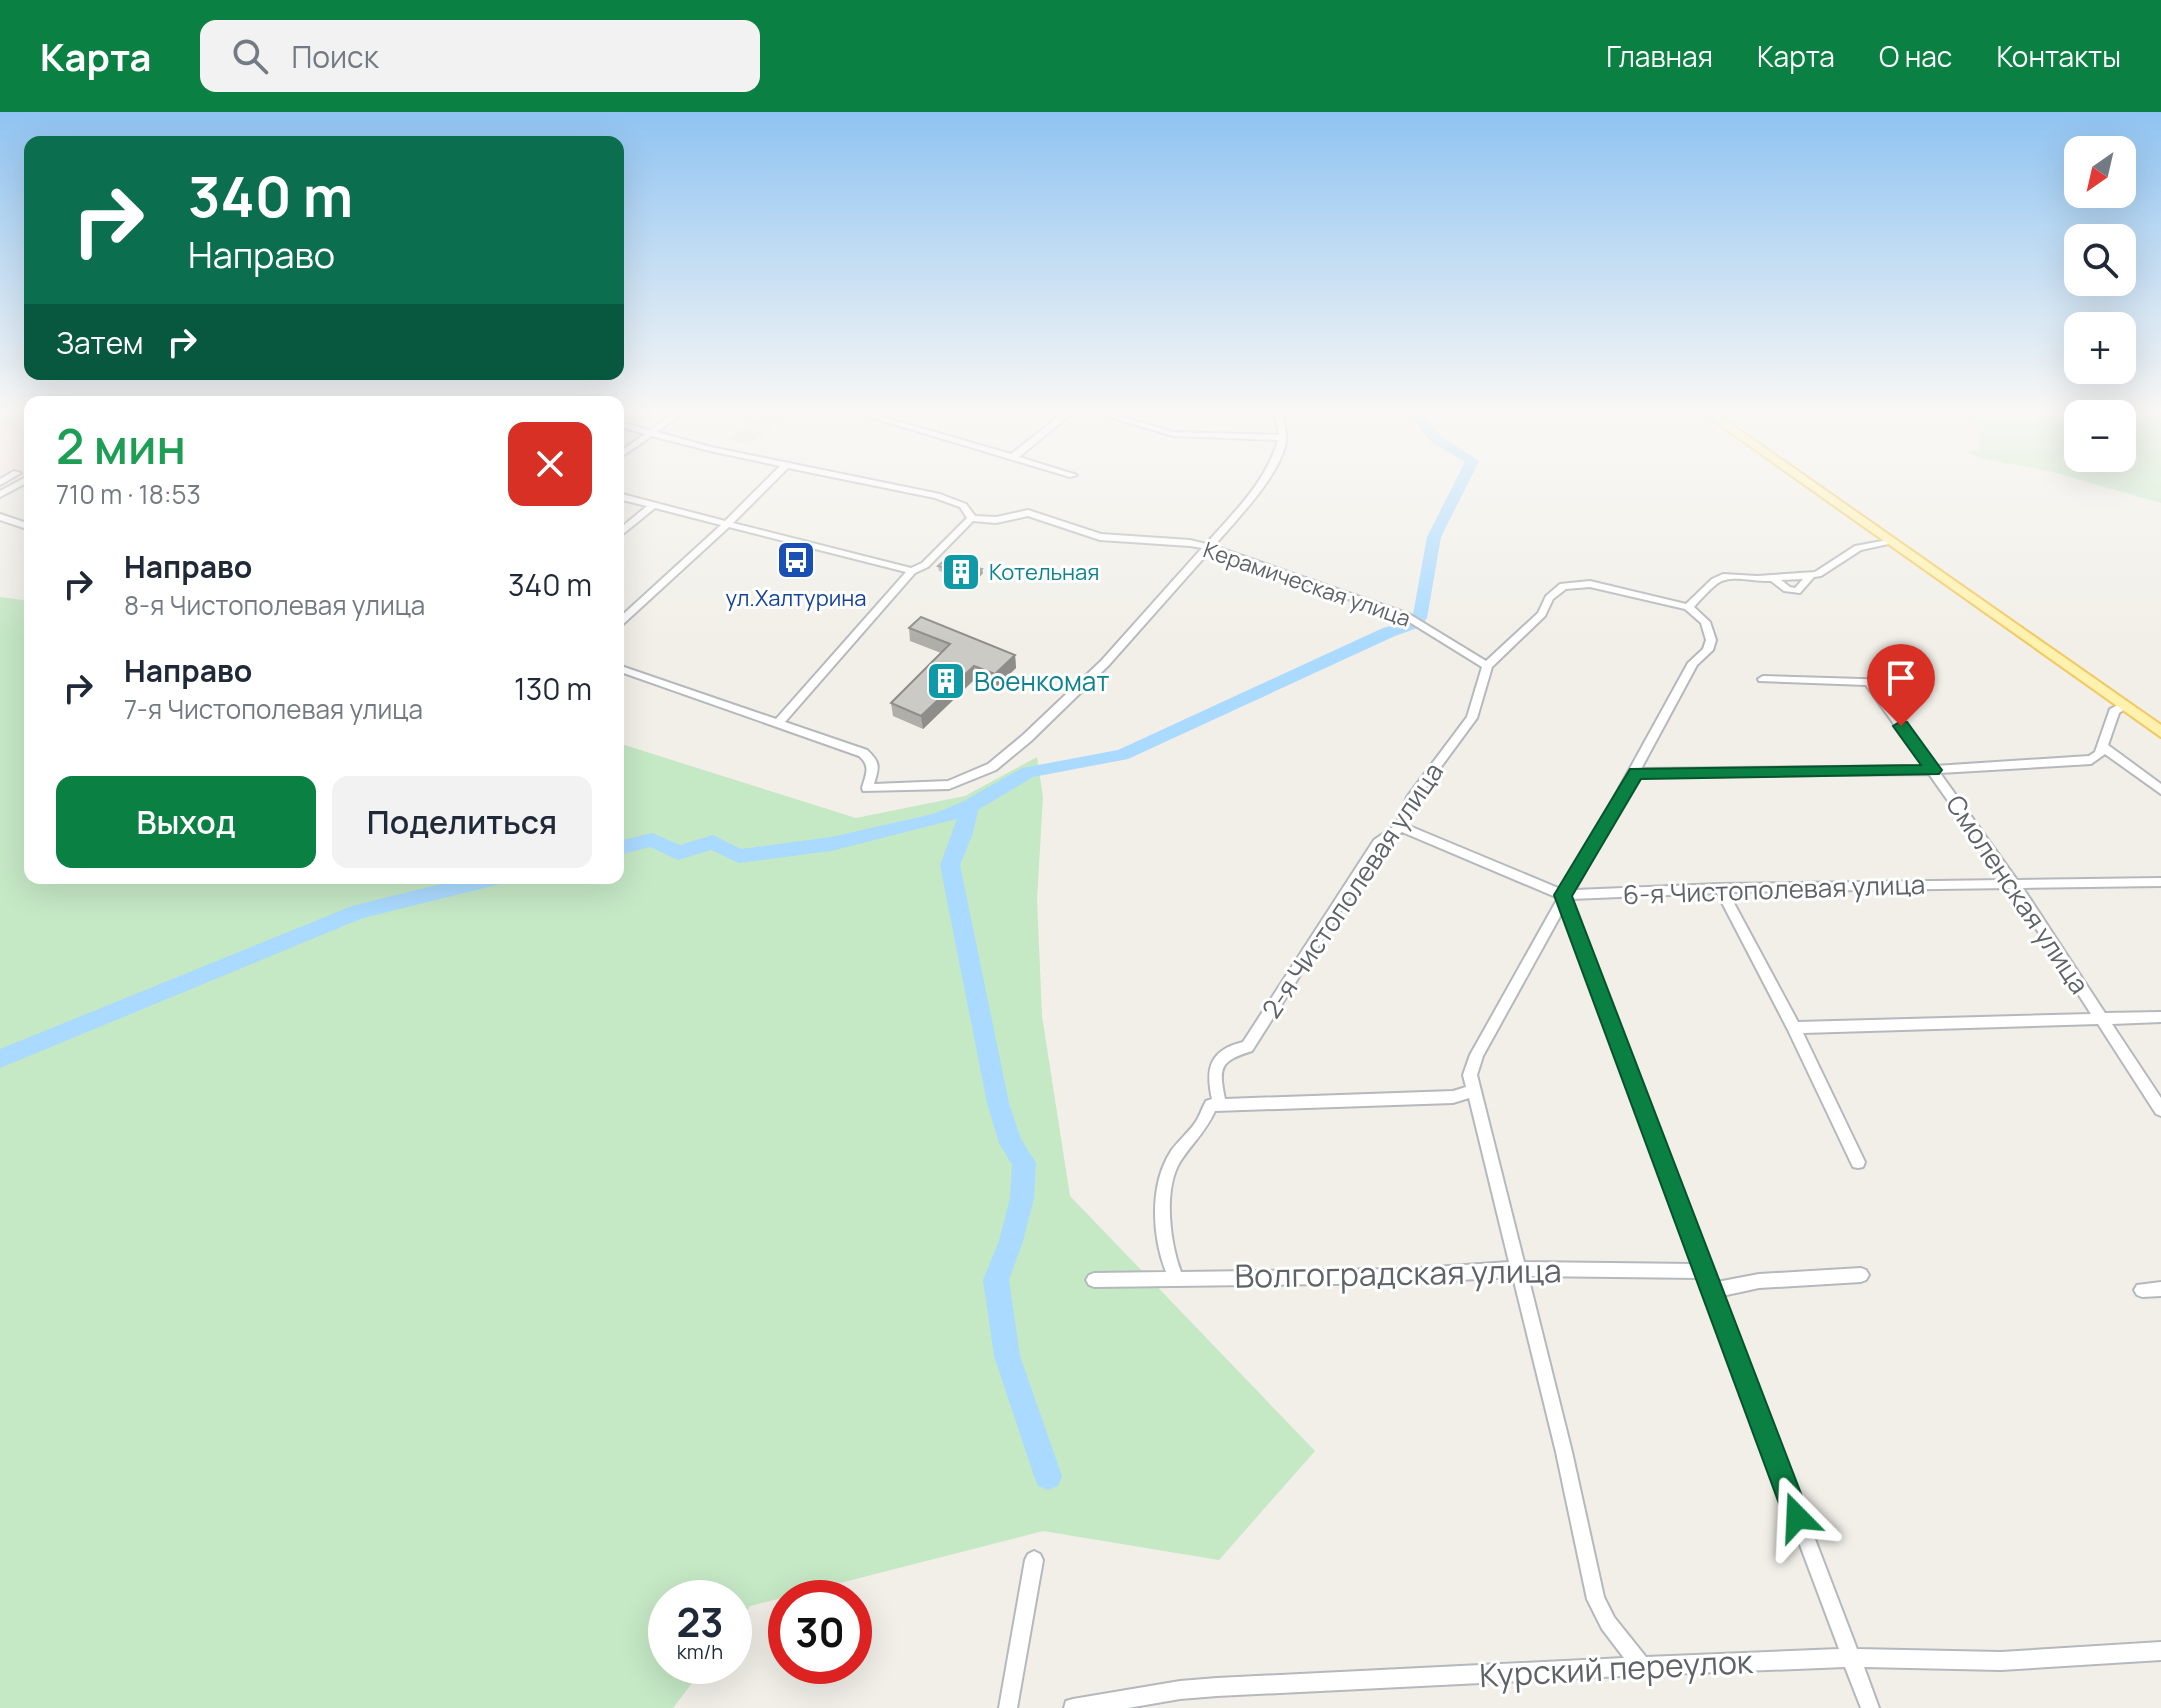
<!DOCTYPE html>
<html lang="ru">
<head>
<meta charset="utf-8">
<style>
	:root { --surface:#fff; --page:#f2f2f3; --text:#1f2937; --muted:#747a83; --accent:#0b8043 }
	body { margin:0; font-family:Manrope,sans-serif; background:var(--page); color:var(--text); height:100vh; display:flex; flex-direction:column; font-size:30px; white-space:nowrap }
	* { box-sizing:border-box; margin:0 }
	p { font-size:26px; color:var(--muted) }
	.icon { flex:none; width:44px; height:44px; fill:none; stroke:currentColor; stroke-width:2; stroke-linecap:round; stroke-linejoin:round }
	.map { position:relative; flex:1; overflow:hidden }
	.sheet { position:absolute; left:24px; top:284px; width:600px; height:488px; display:flex; flex-direction:column; background:var(--surface); border-radius:16px; box-shadow:0 8px 32px #0002 }
	.sheet>* { flex:none }
	.banner { position:absolute; left:24px; top:24px; width:600px; height:244px; border-radius:16px; box-shadow:0 8px 32px #0002; background:#0b6e4f; color:#fff; overflow:hidden }
	.needle { width:52px; rotate:214deg }
	.buttons { position:absolute; left:2064px; top:24px; display:grid; gap:16px }
	.buttons a { display:grid; place-items:center; width:72px; height:72px; border-radius:16px; background:var(--surface); box-shadow:0 8px 32px #0002; font-size:40px }
	.speed { position:absolute; left:648px; top:1468px; display:flex; gap:16px; font-size:40px; font-weight:700; text-align:center }
	.speed>* { display:grid; place-content:center; width:104px; height:104px; border-radius:50%; background:var(--surface); box-shadow:0 8px 32px #0002; line-height:1 }
	.speed small { font-size:20px; font-weight:400 }
	.speed .limit { border:12px solid #d22; background:#fff; color:#111 }
	.pin { position:absolute; display:grid; place-items:center; width:68px; height:68px; color:#fff; margin:-82px -34px; border-radius:50% 50% 50% 0; rotate:-45deg; box-shadow:0 0 8px #0007 }
	.pin .icon { rotate:45deg }
	.me { position:absolute; width:88px; margin:-44px; rotate:339deg; stroke-linejoin:round; filter:drop-shadow(0 0 6px #0008) }
	.turn { display:flex; align-items:center; gap:28px; height:168px; padding:0 32px; font-size:36px }
	.turn .icon { width:104px; height:104px; stroke-width:2.5 }
	.turn b { display:block; font-size:56px; line-height:68px }
	.then { display:flex; align-items:center; height:76px; padding:0 32px; background:#0003; gap:16px; font-size:30px }
	.round { display:grid; place-items:center; flex:none; width:84px; height:84px; border-radius:16px; background:var(--page) }
	.summary { display:flex; align-items:center; justify-content:space-between; height:136px; padding:0 32px }
	h1 { font-size:48px; font-weight:600; line-height:60px; color:#1e9e55 }
	.button { display:flex; gap:16px; margin-top:auto; padding:16px 32px }
	.button a { flex:1; height:92px; border-radius:16px; background:var(--accent); color:#fff; font-size:32px; font-weight:600; line-height:92px; text-align:center }
	.button a+a { background:var(--page); color:var(--text) }
	ul { padding:0; list-style:none }
	li { display:flex; align-items:center; gap:24px; height:104px; padding:0 32px }
	li div { flex:1 }
	li b { display:block; font-size:30px }
	li em { font-style:normal }
	header { display:flex; align-items:center; gap:48px; box-sizing:border-box; height:112px; padding:0 40px; background:var(--accent); color:#fff }
	header strong { font-size:38px }
	nav { display:flex; gap:44px; margin-inline-start:auto; font-size:28px }
	.search { width:560px; height:72px; background:var(--page); display:flex; align-items:center; gap:20px; box-sizing:border-box; padding:0 28px; border-radius:16px; color:var(--muted); font-size:30px }
	.map>svg:first-child { display:block }
	.industrial { fill:#e0deda }
	.medical { fill:#fce8e6 }
	.green { fill:#c5e8c5 }
	.lines { fill:none; stroke-linecap:round; stroke-linejoin:round }
	.river { fill:#aadaff; fill-rule:evenodd }
	.minor-casing { stroke:#b5b8bc; stroke-width:4 }
	.major-casing { stroke:#f2c960; stroke-width:4 }
	.minor { fill:#fff; fill-rule:evenodd }
	.major { fill:#fff2af; fill-rule:evenodd }
	.wall { fill:#afaea9 }
	.shaded-wall { fill:#8f8d8a }
	.building { fill:#cccac5; stroke:#8f8d8a; stroke-width:2 }
	.route { fill:#0b8043; stroke:#07532c; stroke-width:2 }
	.labels { text-anchor:middle; dominant-baseline:central; stroke-width:6; stroke-linejoin:round; paint-order:stroke }
	.far-culture-label { font-size:22px; fill:#0d838f; stroke:#fff; text-anchor:start }
	.far-street-label { font-size:22px; fill:#5f6368; stroke:#fff }
	.far-transit-label { font-size:22px; fill:#164399; stroke:#fff }
	.culture-label { font-size:26px; fill:#0d838f; stroke:#fff; text-anchor:start }
	.street-label { font-size:26px; fill:#5f6368; stroke:#fff }
	.near-street-label { font-size:32px; fill:#5f6368; stroke:#fff }
</style>
</head>
<body>
<header>
<strong>Карта</strong>
<div class="search"><svg class="icon" aria-label="search" viewBox="0 0 24 24"><circle cx="10" cy="10" r="6"/><path d="M15 15l6 6"/></svg>Поиск</div>
<nav><a>Главная</a><a>Карта</a><a>О нас</a><a>Контакты</a></nav>
</header>
<div class="map">
<svg width="2161" height="1596" viewBox="0 0 2161 1596">
	<rect width="100%" height="100%" fill="#f1efe8"/>
	<path class="industrial" d="M 759,303 L 788,303 L 749,333 L 728,327 Z"/>
	<path class="medical" d="M 0,303 L 30,303 L 30,361 L 0,377 Z"/>
	<path class="green" d="M 1968,303 L 2078,304 L 2078,346 L 2122,346 L 2122,303 L 2161,305 L 2161,391 L 2049,359 L 1983,347 L 1968,340 L 1978,338 C 1984,323 1977,315 1968,303 Z
		M 0,485 L 30,489 L 30,766 L 618,766 L 618,631 L 856,706 L 965,684 L 1037,645 L 1043,685 L 1037,787 L 1042,904 L 1070,1084 L 1315,1339 L 1219,1448 L 1043,1419 L 750,1494 L 734,1516 L 734,1486 L 666,1486 L 666,1554 L 705,1554 L 673,1596 L 0,1596 Z"/>
	<g class="lines">
		<path class="river" d="M 1410,303 L 1423,303 L 1441,324 L 1479,349 L 1441,425 L 1427,506 L 1420,515 L 1395,524 L 1128,647 L 1033,665 L 978,698 L 973,721 L 960,753 L 1009,991 L 1021,1027 L 1036,1051 L 1034,1086 L 1023,1129 L 1009,1168 L 1020,1244 L 1062,1364 L 1058,1374 L 1048,1378 L 1038,1374 L 1034,1364 L 994,1244 L 983,1168 L 999,1129 L 1010,1086 L 1012,1053 L 999,1031 L 987,991 L 940,753 L 957,707 L 831,739 L 739,751 L 711,738 L 678,748 L 650,735 L 618,743 L 618,729 L 652,721 L 680,733 L 713,723 L 741,737 L 831,725 L 933,702 L 962,690 L 1022,656 L 1118,638 L 1383,516 L 1412,508 L 1427,425 L 1465,350 L 1431,330 Z
			M 465,766 L 506,766 L 503,771 L 496,773 L 363,806 L 0,956 L 0,937 L 352,794 Z"/>
		<defs>
			<path id="minor" d="M 671,303 L 680,303 L 657,320 L 711,335 L 940,382 L 966,392 L 975,404 L 996,405 L 1028,398 L 1101,422 L 1190,428 L 1206,432 C 1234,400 1266,370 1278,328 L 1173,324 L 1104,303 L 1117,303 L 1173,320 L 1279,323 L 1275,303 L 1283,303 C 1284,311 1287,321 1286,329 C 1281,363 1236,408 1214,434 L 1409,502 L 1486,549 L 1538,501 L 1546,484 L 1560,472 L 1590,469 L 1686,492 L 1712,467 L 1723,462 L 1757,464 L 1815,460 L 1855,434 L 1893,427 L 1893,431 L 1861,438 L 1821,464 L 1814,465 L 1800,481 L 1784,479 L 1771,469 C 1755,470 1731,462 1718,471 C 1709,478 1701,487 1694,495 L 1710,510 L 1716,528 L 1713,538 L 1697,553 L 1641,657 L 1924,654 L 1866,573 L 1759,569 L 1758,567 L 1763,564 L 1927,569 L 1927,573 L 1923,574 L 1876,573 L 1935,654 L 2089,644 L 2095,640 L 2110,597 L 2120,592 L 2128,592 L 2129,594 L 2119,601 L 2108,633 L 2161,672 L 2161,682 L 2105,642 L 2091,652 L 1940,661 L 2017,768 L 2161,766 L 2161,774 L 2023,776 L 2105,901 L 2161,900 L 2161,910 L 2112,912 L 2161,986 L 2161,1004 L 2156,1002 L 2098,912 L 1803,921 L 1865,1050 L 1863,1055 L 1858,1056 L 1853,1055 L 1788,918 L 1717,781 L 1571,787 L 1717,1170 L 1759,1162 L 1861,1156 L 1866,1158 L 1869,1163 L 1866,1168 L 1861,1170 L 1759,1176 L 1722,1184 L 1857,1537 L 2001,1540 L 2161,1530 L 2161,1548 L 2001,1558 L 1864,1555 L 1879,1596 L 1861,1596 L 1845,1555 L 1642,1563 L 1217,1584 L 1180,1587 L 1128,1596 L 1064,1596 L 1066,1589 L 1073,1587 L 1180,1569 L 1217,1566 L 1624,1546 L 1602,1517 L 1587,1487 L 1556,1340 L 1513,1165 L 1406,1171 L 1094,1175 L 1089,1173 L 1086,1168 L 1089,1163 L 1094,1161 L 1166,1160 C 1152,1124 1149,1073 1171,1039 C 1178,1029 1188,1021 1195,1011 C 1200,1004 1202,996 1206,989 L 1212,987 C 1205,956 1210,938 1243,930 L 1374,728 L 1396,713 L 1407,685 L 1467,605 L 1482,555 L 1403,506 L 1210,439 L 1109,553 L 1031,629 L 996,658 L 949,677 L 863,679 L 862,676 C 866,662 871,654 859,644 L 618,559 L 618,553 L 776,607 L 906,460 L 729,415 L 621,514 L 618,515 L 618,507 L 721,413 L 655,396 L 618,426 L 618,418 L 647,394 L 618,387 L 618,381 L 725,409 L 780,354 L 710,339 L 652,324 L 618,347 L 618,341 L 645,322 L 618,314 L 618,310 L 650,318 ZM 788,356 L 935,386 L 960,395 L 967,406 L 922,451 L 911,456 L 733,411 ZM 1028,404 L 1100,428 L 1190,434 L 1202,436 L 1101,549 L 1023,623 L 988,652 L 948,669 L 874,672 C 879,655 881,651 867,638 L 785,610 L 915,461 L 928,455 L 973,409 L 996,411 ZM 1803,467 L 1795,476 L 1790,475 L 1781,468 ZM 1590,475 L 1685,497 L 1701,511 L 1706,528 L 1703,537 L 1688,551 L 1563,778 L 1407,713 L 1416,689 L 1477,606 L 1492,555 L 1545,504 L 1553,487 L 1566,477 ZM 1929,662 L 2004,768 L 1720,772 L 1575,778 L 1637,665 ZM 1402,720 L 1558,786 L 1470,943 L 1463,963 L 1466,975 L 1453,979 L 1225,987 C 1218,954 1221,949 1252,939 L 1382,734 ZM 2010,776 L 2091,902 L 1798,910 L 1728,780 ZM 1563,799 L 1695,1152 L 1524,1150 L 1477,963 L 1483,944 ZM 1469,986 L 1509,1150 L 1406,1157 L 1181,1160 C 1170,1131 1163,1078 1180,1050 C 1192,1031 1205,1021 1215,999 L 1453,991 ZM 1528,1164 L 1700,1166 L 1704,1176 L 1702,1179 L 1707,1185 L 1839,1537 L 1646,1545 L 1614,1505 L 1604,1485 L 1572,1340 Z
				M 863,303 L 876,303 L 1011,342 L 1061,303 L 1070,303 L 1019,345 L 1077,363 L 1070,365 Z
				M 14,359 L 21,361 L 0,373 L 0,367 Z
				M 30,363 L 30,369 L 0,385 L 0,379 Z
				M 0,402 L 30,412 L 30,418 L 0,408 Z
				M 2161,1170 L 2161,1184 L 2142,1185 L 2137,1183 L 2134,1178 L 2137,1173 Z
				M 1034,1439 L 1040,1442 L 1043,1448 L 1017,1596 L 999,1596 L 1025,1448 L 1028,1442 Z"/>
			<path id="major" d="M 1706,303 L 1718,303 L 2161,613 L 2161,625 Z"/>
		</defs>
		<use href="#minor" class="minor-casing"/>
		<use href="#major" class="major-casing"/>
		<use href="#minor" class="minor"/>
		<use href="#major" class="major"/>
	</g>
	<path class="wall" d="M 938,454 L 983,461 L 976,469 L 939,459 Z
		M 909,516 L 1015,543 L 1016,556 L 996,575 L 975,567 L 923,617 L 893,604 L 891,591 L 941,541 L 910,529 Z"/>
	<path class="shaded-wall" d="M 982,457 L 983,461 L 976,469 L 975,465 Z
		M 1015,543 L 1016,556 L 996,575 L 995,562 Z
		M 974,554 L 975,567 L 923,617 L 921,604 Z"/>
	<path class="building" d="M 946,447 L 982,457 L 975,465 L 938,454 Z
		M 921,505 L 1015,543 L 995,562 L 974,554 L 921,604 L 891,591 L 950,532 L 909,516 Z"/>
	<linearGradient id="sky" x2="0" y2="1"><stop stop-color="#8fc3f1"/><stop offset="0.57" stop-color="#f9f8f5"/><stop offset="1" stop-color="#f9f8f5" stop-opacity="0"/></linearGradient>
	<rect width="2161" height="527" fill="url(#sky)"/>
	<path class="route" d="M 1901,609 L 1907,610 L 1939,654 L 1942,658 L 1939,662 L 1641,667 L 1572,784 L 1810,1405 L 1807,1414 L 1797,1418 L 1788,1414 L 1784,1405 L 1554,783 L 1630,657 L 1921,653 L 1893,614 Z"/>
	<defs>
		<symbol id="bus-square" viewBox="-11 -11 22 22"><rect x="-9" y="-9" width="18" height="18" rx="4" fill="#1a4fb4" stroke="#fff"/><path d="M-5-6H5V4H4V6H2V4H-2V6H-4V4H-5ZM-3.5-4V0h7V-4ZM-3.5 1.2v1.5H-2V1.2ZM2 1.2v1.5H3.5V1.2Z" fill="#fff"/></symbol>
		<symbol id="building-square" viewBox="-11 -11 22 22"><rect x="-9" y="-9" width="18" height="18" rx="4" fill="#0f9aa8" stroke="#fff"/><path d="M-4-6H4V6H1V3H-1V6H-4ZM-2.5-4.3h1.7v1.8h-1.7ZM.8-4.3h1.7v1.8H.8ZM-2.5-1h1.7V.8h-1.7ZM.8-1h1.7V.8H.8Z" fill="#fff"/></symbol>
	</defs>
	<g fill-rule="evenodd">
		<use href="#bus-square" x="774" y="426" width="44" height="44"/>
		<use href="#building-square" x="939" y="438" width="44" height="44"/>
		<use href="#building-square" x="924" y="547" width="44" height="44"/>
	</g>
	<g class="labels">
		<g class="far-culture-label">
			<text x="989" y="460">Котельная</text>
		</g>
		<g class="far-street-label">
			<text transform="translate(1307 472) rotate(19)">Керамическая улица</text>
		</g>
		<g class="far-transit-label">
			<text x="796" y="486">ул.Халтурина</text>
		</g>
		<g class="culture-label">
			<text x="974" y="569">Военкомат</text>
		</g>
		<g class="street-label">
			<text transform="translate(1774 777) rotate(-2)">6-я Чистополевая улица</text>
			<text transform="translate(1352 778) rotate(-56)">2-я Чистополевая улица</text>
			<text transform="translate(2018 782) rotate(56)">Смоленская улица</text>
		</g>
		<g class="near-street-label">
			<text transform="translate(1398 1161) rotate(-1)">Волгоградская улица</text>
			<text transform="translate(1616 1556) rotate(-3)">Курский переулок</text>
		</g>
	</g>
</svg>
<div class="buttons">
<a><svg class="needle" viewBox="-14 -14 28 28"><path d="M0-13l5 13h-10z" fill="#e53935"/><path d="M0 13l5-13h-10z" fill="#747a83"/></svg></a>
<a><svg class="icon" aria-label="search" viewBox="0 0 24 24"><circle cx="10" cy="10" r="6"/><path d="M15 15l6 6"/></svg></a>
<a>+</a>
<a>−</a>
</div>
<div class="speed"><div>23<small>km/h</small></div><div class="limit">30</div></div>
<div class="pin" style="left:1901px;top:614px;background:#d93025"><svg class="icon" aria-label="arrive" viewBox="0 0 24 24"><path d="M6 21V4h12l-3 4 3 4H6"/></svg></div>
<svg class="me" style="left:1797px;top:1405px" viewBox="-20 -20 40 40"><path d="M0-17L14 15 0 8-14 15z" fill="#0b8043" stroke="#fff" stroke-width="4"/></svg>
<div class="banner">
<div class="turn"><svg class="icon" aria-label="right" viewBox="0 0 24 24"><path d="M7 20v-9h11M14 6l5 5-5 5"/></svg><div><b>340 m</b>Направо</div></div>
<div class="then">Затем<svg class="icon" aria-label="right" viewBox="0 0 24 24"><path d="M7 20v-9h11M14 6l5 5-5 5"/></svg></div>
</div>
<section class="sheet">
<div class="summary"><div><h1>2 мин</h1><p>710 m · 18:53</p></div><a class="round" style="background:#d93025;color:#fff"><svg class="icon" aria-label="close" viewBox="0 0 24 24"><path d="M6 6l12 12M18 6L6 18"/></svg></a></div>
<ul>
<li><svg class="icon" aria-label="right" viewBox="0 0 24 24"><path d="M7 20v-9h11M14 6l5 5-5 5"/></svg><div><b>Направо</b><p>8-я Чистополевая улица</p></div><em>340 m</em></li>
<li><svg class="icon" aria-label="right" viewBox="0 0 24 24"><path d="M7 20v-9h11M14 6l5 5-5 5"/></svg><div><b>Направо</b><p>7-я Чистополевая улица</p></div><em>130 m</em></li>
</ul>
<div class="button"><a>Выход</a><a>Поделиться</a></div>
</section>
</div>
</body>
</html>
